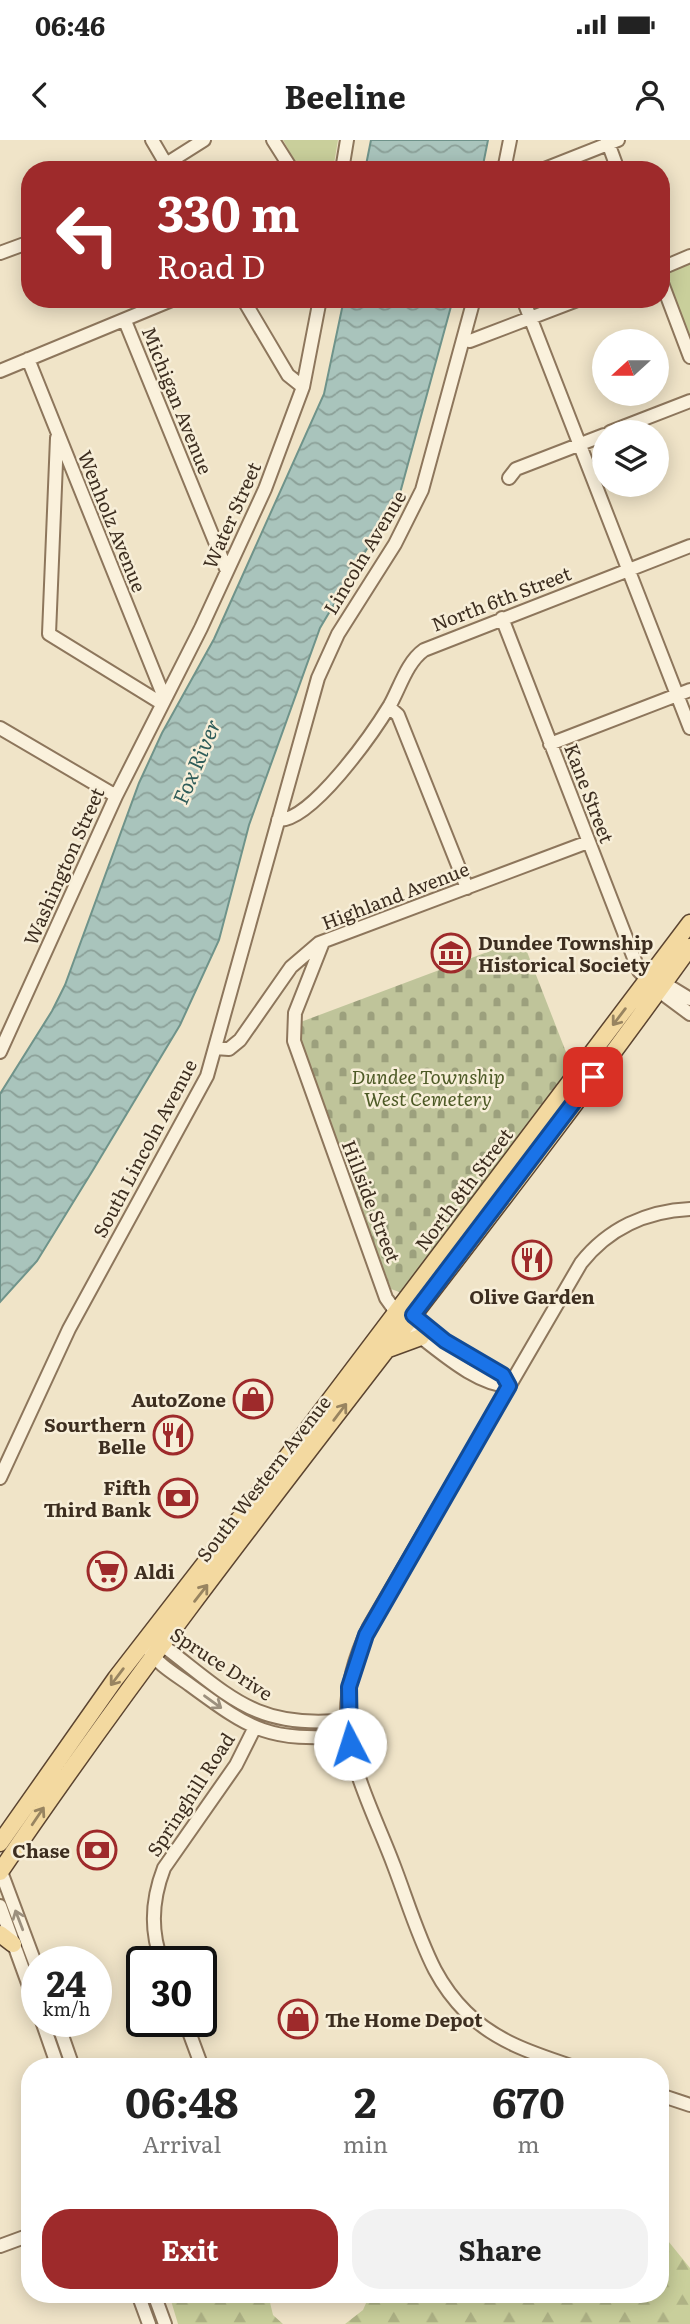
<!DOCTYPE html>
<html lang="en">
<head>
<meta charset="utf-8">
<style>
	:root { --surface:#fff; --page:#f2f2f2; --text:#222; --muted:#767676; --accent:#9e2a2b }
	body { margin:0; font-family:Literata,serif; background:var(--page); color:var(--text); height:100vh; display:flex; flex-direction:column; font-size:26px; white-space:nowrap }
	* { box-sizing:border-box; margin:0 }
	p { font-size:23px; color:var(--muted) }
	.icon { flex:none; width:38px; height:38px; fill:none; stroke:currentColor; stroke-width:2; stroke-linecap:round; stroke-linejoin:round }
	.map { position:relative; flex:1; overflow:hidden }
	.side { position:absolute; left:21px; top:1918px; width:648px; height:245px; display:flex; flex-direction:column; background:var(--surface); border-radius:28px; box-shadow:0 4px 18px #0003 }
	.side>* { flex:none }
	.guide { position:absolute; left:21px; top:21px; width:649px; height:147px; border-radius:28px; box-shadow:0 4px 18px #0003; background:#9e2a2b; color:#fff; overflow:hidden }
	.needle { width:46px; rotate:249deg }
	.tools { position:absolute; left:592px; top:189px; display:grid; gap:14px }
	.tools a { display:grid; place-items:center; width:77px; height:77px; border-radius:50%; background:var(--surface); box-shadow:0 4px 18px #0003; font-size:35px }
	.speed { position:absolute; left:21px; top:1806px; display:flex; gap:14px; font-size:35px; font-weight:700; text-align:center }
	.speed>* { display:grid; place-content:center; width:91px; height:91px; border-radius:50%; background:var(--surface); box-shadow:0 4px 18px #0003; line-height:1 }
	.speed small { font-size:18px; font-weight:400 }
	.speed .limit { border:4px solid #111; border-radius:10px; background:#fff; color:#111 }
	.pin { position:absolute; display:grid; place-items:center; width:60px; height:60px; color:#fff; margin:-30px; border-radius:14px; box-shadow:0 4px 10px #0006 }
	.me { position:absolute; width:77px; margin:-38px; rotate:355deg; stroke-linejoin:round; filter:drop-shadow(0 0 5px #0008) }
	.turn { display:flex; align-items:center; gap:24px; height:147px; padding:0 21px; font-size:32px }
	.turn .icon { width:91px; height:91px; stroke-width:2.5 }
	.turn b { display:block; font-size:49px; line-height:60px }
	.eta { display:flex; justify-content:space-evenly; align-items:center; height:119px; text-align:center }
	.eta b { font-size:42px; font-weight:700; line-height:49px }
	.primary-button { display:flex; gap:14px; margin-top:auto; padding:14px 21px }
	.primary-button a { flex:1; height:80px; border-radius:28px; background:var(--accent); color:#fff; font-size:28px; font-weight:700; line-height:80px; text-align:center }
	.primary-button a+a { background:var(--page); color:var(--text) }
	.status { display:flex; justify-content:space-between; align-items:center; height:49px; padding:0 35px; background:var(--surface); direction:ltr }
	.status svg { height:19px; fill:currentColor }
	header { display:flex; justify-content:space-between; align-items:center; height:91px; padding:0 21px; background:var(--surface); font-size:32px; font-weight:700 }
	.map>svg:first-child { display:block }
	.green { fill:#c9cf9b }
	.forest { fill:url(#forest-firs) }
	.cemetery { fill:url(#cemetery-stones) }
	.water { fill:url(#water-waves); stroke:#6f938a; stroke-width:2 }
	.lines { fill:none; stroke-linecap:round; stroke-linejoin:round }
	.minor-casing { stroke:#8d765c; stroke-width:16 }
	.major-casing { stroke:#5b4430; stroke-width:19 }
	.minor { stroke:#faf1dc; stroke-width:12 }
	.major { stroke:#f3d9a0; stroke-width:16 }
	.oneway { stroke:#988460 }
	.oneway2 { stroke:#9c907e }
	.route-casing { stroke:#114b97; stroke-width:18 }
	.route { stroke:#1a73e8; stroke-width:12 }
	.labels { text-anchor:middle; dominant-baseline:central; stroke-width:5; stroke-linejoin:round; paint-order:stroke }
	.street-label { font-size:19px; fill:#3d2e20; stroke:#f7eed8 }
	.poi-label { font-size:19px; font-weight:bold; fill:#3d2e20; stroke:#f7eed8; text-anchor:end }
	.park-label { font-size:19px; font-style:italic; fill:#4d5a26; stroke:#f7eed8 }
	.water-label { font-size:21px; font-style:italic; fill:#2f5d5a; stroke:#f7eed8 }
</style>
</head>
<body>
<div class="status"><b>06:46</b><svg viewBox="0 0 49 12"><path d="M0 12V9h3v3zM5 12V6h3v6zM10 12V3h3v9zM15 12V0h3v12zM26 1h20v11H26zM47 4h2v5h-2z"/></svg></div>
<header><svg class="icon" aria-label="back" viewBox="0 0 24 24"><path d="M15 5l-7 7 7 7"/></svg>Beeline<svg class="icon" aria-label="person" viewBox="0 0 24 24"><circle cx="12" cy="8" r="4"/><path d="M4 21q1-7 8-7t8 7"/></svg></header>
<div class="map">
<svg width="690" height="2184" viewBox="0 0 690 2184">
	<defs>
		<pattern id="forest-firs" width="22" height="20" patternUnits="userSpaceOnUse" patternTransform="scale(1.75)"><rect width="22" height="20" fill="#c9cf9b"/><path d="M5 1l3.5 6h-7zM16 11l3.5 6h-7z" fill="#aeb285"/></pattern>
		<pattern id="cemetery-stones" width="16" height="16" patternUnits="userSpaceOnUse" patternTransform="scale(1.75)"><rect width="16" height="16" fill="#bfc49a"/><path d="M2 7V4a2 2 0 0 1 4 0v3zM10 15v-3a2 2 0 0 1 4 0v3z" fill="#9ca07d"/></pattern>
		<pattern id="water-waves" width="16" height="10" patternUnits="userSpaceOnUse" patternTransform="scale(1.75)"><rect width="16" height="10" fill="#a9c4bc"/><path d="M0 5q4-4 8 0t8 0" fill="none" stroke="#8ba098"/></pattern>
	</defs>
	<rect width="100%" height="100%" fill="#f0e4c8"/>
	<path class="green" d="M 283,0 L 338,0 L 333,30 L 300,30 Z
		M 690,123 L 690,199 L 665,136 L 669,131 Z"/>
	<path class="forest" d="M 660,2091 L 690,2128 L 690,2184 L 345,2184 L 363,2170 L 370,2154 L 660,2154 Z
		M 169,2154 L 268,2154 L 273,2175 L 283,2184 L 178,2184 Z"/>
	<path class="cemetery" d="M 522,799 L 573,930 L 402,1153 L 391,1149 L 300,903 L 298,883 Z"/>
	<path class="water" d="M 371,0 L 488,0 L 482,30 L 365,30 Z
		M 344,159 L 453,159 L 400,353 L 320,488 L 249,685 L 219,800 L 180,885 L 93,1030 L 37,1121 L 0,1162 L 0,954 L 52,871 L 65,845 L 139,643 L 162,593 L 214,499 L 324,254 Z"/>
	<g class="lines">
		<defs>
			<path id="minor" d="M 152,0 L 169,29
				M 273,0 L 292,30
				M 607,0 L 618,30
				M 166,24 L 204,0
				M 342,30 L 347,0
				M 504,30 L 510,0
				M 542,30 L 618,0
				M 0,113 L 30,102
				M 662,128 L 690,116
				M 662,143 L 690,217
				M 243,159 L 288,235 L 303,247
				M 523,159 L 690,588
				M 125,181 L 227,431
				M 464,200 L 470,201 L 580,159
				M 28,219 L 164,557
				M 0,231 L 174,159
				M 610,292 L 690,261
				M 57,298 L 49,494 L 161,563
				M 509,338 L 516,329 L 604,295
				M 502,478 L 639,831 L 659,851 L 690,874
				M 389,567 L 398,575 L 467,748
				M 0,588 L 116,656
				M 550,604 L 690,550
				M 278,680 C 311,682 373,593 390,565 C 400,547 407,522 424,510 L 690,406
				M 323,802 L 295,873 L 294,901 L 386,1158 L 401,1179
				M 659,840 L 690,859
				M 215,908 L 229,909 L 240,900 L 291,827 L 319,803 L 588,702
				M 0,912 L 116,656 L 201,488 L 265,349 L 303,247 L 320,159
				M 405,1174 L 413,1176 L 445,1201 L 503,1235 L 509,1246
				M 414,1192 C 441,1212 475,1244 509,1246
				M 0,1338 L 69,1189 L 207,936 L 318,538 L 338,494 L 395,404 L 422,350 L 474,159
				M 155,1503 L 161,1504 C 230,1556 255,1590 347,1580
				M 149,1510 C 157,1524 178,1536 190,1545 C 254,1592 268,1601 349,1596
				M 0,1729 L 37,1828
				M 0,1766 L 37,1868
				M 162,1822 C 150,1791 152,1759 164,1728 L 236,1625 L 254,1589
				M 42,1881 L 58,1927
				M 57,1881 L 73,1927
				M 185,1881 L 202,1927
				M 574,1927 C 535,1914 496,1902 466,1872 C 454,1860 443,1845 435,1830 C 418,1797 407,1760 394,1726 C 377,1680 349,1629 347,1579 C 346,1546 355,1517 369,1487 L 581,1123 C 608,1089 646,1071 690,1069
				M 660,1955 L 690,1965
				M 0,2106 L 30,2095
				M 138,2154 L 149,2184
				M 154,2154 L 165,2184"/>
			<path id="major" d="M 391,1208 L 421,1197
				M 0,1703 L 116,1538 L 274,1334 L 690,783
				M 0,1732 C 216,1414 466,1120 690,807
				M 0,1794 L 13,1804"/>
		</defs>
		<use href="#minor" class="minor-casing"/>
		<use href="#major" class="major-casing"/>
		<use href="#minor" class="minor"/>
		<use href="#major" class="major"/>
	</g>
	<defs><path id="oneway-shaft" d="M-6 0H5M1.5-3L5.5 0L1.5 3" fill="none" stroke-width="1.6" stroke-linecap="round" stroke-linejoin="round" transform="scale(1.75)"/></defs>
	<g class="oneway">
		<use href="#oneway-shaft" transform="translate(619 877) rotate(127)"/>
		<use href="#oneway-shaft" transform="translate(340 1272) rotate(-53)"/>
		<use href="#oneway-shaft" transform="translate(201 1453) rotate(-52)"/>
		<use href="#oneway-shaft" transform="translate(117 1537) rotate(127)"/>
		<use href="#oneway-shaft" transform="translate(38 1676) rotate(-56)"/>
	</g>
	<g class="oneway2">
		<use href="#oneway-shaft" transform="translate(213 1562) rotate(36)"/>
		<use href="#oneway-shaft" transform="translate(19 1780) rotate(-111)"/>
	</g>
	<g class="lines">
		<defs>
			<path id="route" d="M 350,1604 L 349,1547 L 366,1495 L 509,1246 L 503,1235 L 445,1201 L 413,1175 L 593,937"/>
		</defs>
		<use href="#route" class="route-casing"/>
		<use href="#route" class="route"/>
	</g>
	<defs>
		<symbol id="museum-ring" viewBox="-11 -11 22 22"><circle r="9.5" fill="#f7eed8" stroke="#9e2a2b" stroke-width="1.5"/><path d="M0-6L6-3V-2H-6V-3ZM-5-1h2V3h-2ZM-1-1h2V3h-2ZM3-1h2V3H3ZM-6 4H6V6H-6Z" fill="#9e2a2b"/></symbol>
		<symbol id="restaurant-ring" viewBox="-11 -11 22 22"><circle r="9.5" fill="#f7eed8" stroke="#9e2a2b" stroke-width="1.5"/><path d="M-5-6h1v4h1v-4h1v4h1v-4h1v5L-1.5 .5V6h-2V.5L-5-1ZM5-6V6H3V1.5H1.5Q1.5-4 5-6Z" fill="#9e2a2b"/></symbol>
		<symbol id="shop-ring" viewBox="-11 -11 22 22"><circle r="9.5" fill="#f7eed8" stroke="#9e2a2b" stroke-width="1.5"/><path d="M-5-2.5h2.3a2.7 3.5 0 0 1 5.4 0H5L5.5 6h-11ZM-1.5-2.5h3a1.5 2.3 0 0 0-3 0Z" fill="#9e2a2b"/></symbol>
		<symbol id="bank-ring" viewBox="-11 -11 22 22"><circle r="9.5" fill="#f7eed8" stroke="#9e2a2b" stroke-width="1.5"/><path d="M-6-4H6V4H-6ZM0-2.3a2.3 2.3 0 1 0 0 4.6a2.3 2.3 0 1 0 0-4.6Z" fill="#9e2a2b"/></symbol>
		<symbol id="supermarket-ring" viewBox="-11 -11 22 22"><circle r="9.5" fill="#f7eed8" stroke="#9e2a2b" stroke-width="1.5"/><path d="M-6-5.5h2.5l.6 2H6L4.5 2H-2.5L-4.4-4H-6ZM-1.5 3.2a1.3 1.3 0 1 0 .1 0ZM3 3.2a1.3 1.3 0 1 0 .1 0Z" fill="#9e2a2b"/></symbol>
	</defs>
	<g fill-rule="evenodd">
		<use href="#museum-ring" x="429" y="791" width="44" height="44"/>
		<use href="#restaurant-ring" x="510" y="1098" width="44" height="44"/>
		<use href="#shop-ring" x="231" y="1237" width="44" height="44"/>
		<use href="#restaurant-ring" x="151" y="1273" width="44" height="44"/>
		<use href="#bank-ring" x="156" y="1336" width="44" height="44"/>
		<use href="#supermarket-ring" x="85" y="1409" width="44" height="44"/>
		<use href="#bank-ring" x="75" y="1688" width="44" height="44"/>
		<use href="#shop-ring" x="276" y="1857" width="44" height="44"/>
	</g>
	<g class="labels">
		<g class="street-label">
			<text transform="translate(178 260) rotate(68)">Michigan Avenue</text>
			<text transform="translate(231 375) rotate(-66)">Water Street</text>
			<text transform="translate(113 381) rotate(68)">Wenholz Avenue</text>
			<text transform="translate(364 412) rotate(-59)">Lincoln Avenue</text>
			<text transform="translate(501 458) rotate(-21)">North 6th Street</text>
			<text transform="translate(590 653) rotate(69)">Kane Street</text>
			<text transform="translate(63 726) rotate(-66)">Washington Street</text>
			<text transform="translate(395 755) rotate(-21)">Highland Avenue</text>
			<text transform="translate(144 1008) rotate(-62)">South Lincoln Avenue</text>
			<text transform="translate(463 1049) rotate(-53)">North 8th Street</text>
			<text transform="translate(372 1061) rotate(69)">Hillside Street</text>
			<text transform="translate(263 1338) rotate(-52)">South Western Avenue</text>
			<text transform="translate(222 1523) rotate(33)">Spruce Drive</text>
			<text transform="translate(190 1654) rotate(-57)">Springhill Road</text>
		</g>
		<g class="poi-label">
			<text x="478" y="802" text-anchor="start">Dundee Township<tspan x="478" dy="22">Historical Society</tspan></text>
			<text x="532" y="1156" text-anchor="middle">Olive Garden</text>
			<text x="226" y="1259">AutoZone</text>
			<text x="146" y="1284">Sourthern<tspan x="146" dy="22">Belle</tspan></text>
			<text x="151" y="1347">Fifth<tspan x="151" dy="22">Third Bank</tspan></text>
			<text x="134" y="1431" text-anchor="start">Aldi</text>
			<text x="70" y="1710">Chase</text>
			<text x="325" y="1879" text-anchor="start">The Home Depot</text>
		</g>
		<g class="park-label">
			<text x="428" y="936">Dundee Township<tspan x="428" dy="22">West Cemetery</tspan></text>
		</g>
		<g class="water-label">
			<text transform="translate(195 621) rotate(-67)">Fox River</text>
		</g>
	</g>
</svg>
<div class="tools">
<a><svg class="needle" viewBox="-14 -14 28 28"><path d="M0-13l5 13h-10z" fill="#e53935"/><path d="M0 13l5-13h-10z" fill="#767676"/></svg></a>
<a><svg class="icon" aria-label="layers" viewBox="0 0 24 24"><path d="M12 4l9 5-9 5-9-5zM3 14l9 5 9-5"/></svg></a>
</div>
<div class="speed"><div>24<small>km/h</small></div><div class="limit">30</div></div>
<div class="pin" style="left:593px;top:937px;background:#d93025"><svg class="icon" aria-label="arrive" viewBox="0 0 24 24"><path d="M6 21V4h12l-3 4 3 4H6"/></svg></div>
<svg class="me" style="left:350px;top:1604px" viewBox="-20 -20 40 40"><circle r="19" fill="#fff"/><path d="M0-13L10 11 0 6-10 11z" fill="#1a73e8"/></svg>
<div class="guide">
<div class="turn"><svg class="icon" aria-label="left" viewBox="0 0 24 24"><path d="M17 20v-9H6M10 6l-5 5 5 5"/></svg><div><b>330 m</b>Road D</div></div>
</div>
<section class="side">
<div class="eta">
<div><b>06:48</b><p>Arrival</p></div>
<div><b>2</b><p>min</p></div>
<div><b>670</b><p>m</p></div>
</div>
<div class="primary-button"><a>Exit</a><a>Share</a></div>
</section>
</div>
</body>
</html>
